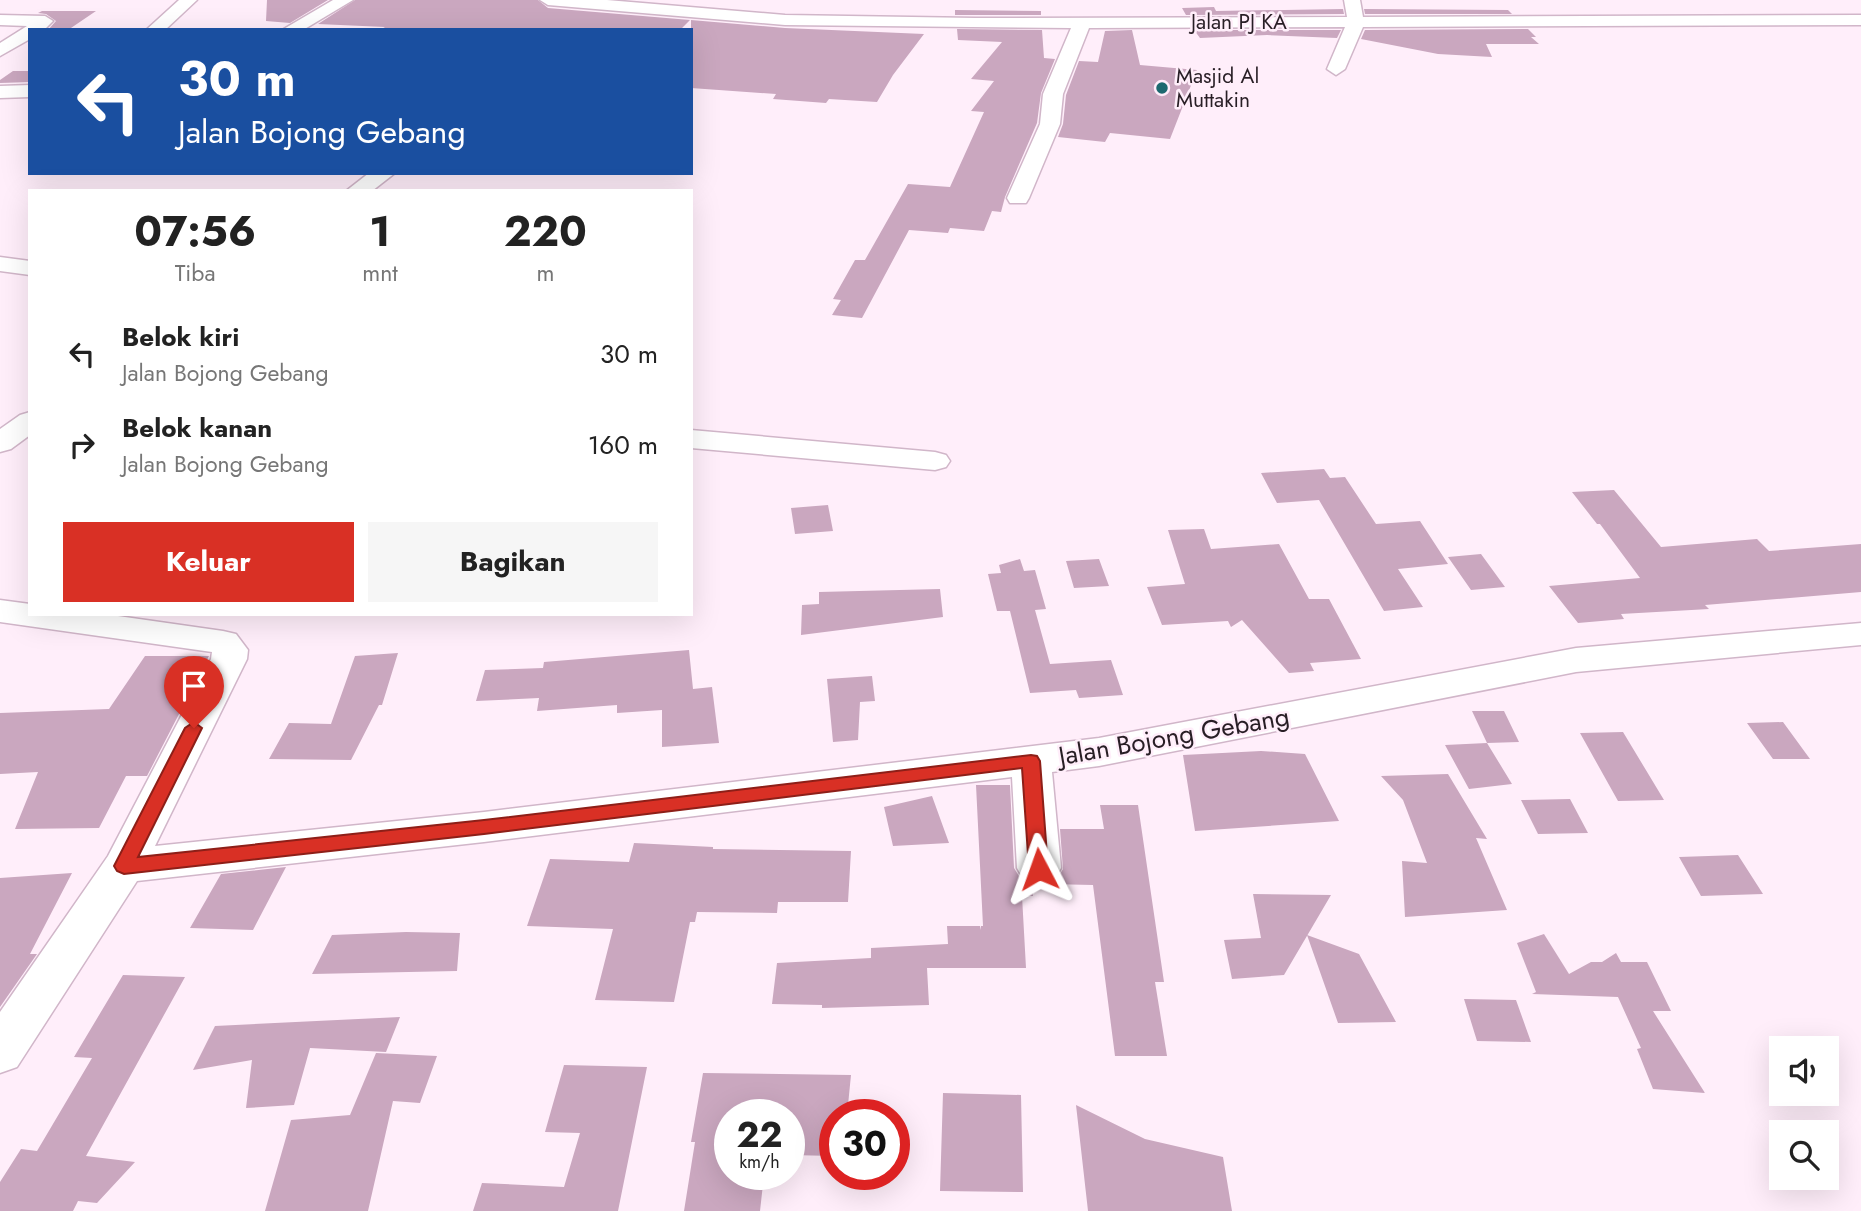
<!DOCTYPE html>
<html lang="id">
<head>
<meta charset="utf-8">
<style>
	:root { --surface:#fff; --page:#f6f6f6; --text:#222; --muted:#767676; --accent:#d93025 }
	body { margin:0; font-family:Jost,sans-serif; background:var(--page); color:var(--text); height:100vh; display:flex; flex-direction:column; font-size:26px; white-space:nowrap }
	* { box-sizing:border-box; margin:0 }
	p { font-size:23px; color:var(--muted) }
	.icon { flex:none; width:38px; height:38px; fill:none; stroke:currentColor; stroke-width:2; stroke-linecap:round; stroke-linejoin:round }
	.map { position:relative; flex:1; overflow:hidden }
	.details { position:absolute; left:28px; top:189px; width:665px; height:427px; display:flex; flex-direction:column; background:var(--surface); border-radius:0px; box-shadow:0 7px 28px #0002 }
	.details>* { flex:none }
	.banner { position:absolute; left:28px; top:28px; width:665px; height:147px; border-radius:0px; box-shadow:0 7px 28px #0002; background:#1a4fa0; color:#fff; overflow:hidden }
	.tools { position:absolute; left:1769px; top:1036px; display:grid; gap:14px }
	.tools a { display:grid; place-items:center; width:70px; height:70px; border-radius:0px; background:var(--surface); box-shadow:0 7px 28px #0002; font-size:35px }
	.speed { position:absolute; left:714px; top:1099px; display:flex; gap:14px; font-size:35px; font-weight:700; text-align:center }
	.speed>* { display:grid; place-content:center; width:91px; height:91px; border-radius:50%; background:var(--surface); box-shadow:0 7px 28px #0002; line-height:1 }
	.speed small { font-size:18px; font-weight:400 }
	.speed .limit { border:10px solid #d22; background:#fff; color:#111 }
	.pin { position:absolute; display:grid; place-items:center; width:60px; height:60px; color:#fff; margin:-72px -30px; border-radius:50% 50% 50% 0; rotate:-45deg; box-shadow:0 0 7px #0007 }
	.pin .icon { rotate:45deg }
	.me { position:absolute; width:77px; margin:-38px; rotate:356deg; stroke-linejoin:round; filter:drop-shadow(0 0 5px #0008) }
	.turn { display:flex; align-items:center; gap:24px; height:147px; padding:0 35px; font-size:32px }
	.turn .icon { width:91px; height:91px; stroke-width:2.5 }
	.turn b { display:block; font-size:49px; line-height:60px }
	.eta { display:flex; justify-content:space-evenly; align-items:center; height:119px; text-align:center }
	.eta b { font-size:42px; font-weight:700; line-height:49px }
	.primary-button { display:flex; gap:14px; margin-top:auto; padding:14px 35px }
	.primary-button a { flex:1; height:80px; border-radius:0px; background:var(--accent); color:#fff; font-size:28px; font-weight:700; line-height:80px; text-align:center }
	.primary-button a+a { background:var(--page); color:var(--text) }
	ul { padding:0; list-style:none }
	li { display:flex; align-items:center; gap:21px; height:91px; padding:0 35px }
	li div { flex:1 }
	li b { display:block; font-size:26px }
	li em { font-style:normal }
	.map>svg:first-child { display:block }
	.building { fill:#caa7bf }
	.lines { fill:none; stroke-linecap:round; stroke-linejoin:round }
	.street-casing { stroke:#d1b6c9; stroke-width:3 }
	.street { fill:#fff; fill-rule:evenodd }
	.route { fill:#d93025; stroke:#8d1f18; stroke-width:2 }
	.poi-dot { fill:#1c696f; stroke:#ffeefa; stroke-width:2.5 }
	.labels { text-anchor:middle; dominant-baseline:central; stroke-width:5; stroke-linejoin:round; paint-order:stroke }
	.far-street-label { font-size:21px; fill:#281e25; stroke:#ffeefa }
	.far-poi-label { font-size:21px; fill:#281e25; stroke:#ffeefa; text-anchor:start }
	.street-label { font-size:26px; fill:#281e25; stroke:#ffeefa }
</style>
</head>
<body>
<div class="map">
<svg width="1861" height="1211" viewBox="0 0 1861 1211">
	<rect width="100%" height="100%" fill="#ffeefa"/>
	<path class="building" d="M 267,0 L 328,0 L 290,23 L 266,21 Z
		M 355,0 L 538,0 L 548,8 L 690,20 L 680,30 L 380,30 L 385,27 L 318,24 Z
		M 1214,7 L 1216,11 L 1343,9 L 1344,14 L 1186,15 L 1182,8 Z
		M 1364,9 L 1508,10 L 1512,14 L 1365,14 Z
		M 955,10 L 1041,11 L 1041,15 L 955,15 Z
		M 42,11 L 96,11 L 68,30 L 48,30 L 56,21 L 46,14 L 38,13 Z
		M 691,20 L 785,28 L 924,34 L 893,75 L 877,102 L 829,99 L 826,103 L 773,99 L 776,94 L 691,88 Z
		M 957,29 L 1042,30 L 1044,58 L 1055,59 L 1041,93 L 1037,123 L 1005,197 L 1001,212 L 992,211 L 984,231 L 950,228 L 948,233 L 909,230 L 862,318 L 832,315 L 841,300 L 833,299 L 855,260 L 865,260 L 908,184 L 950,187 L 984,112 L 971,111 L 994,81 L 971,79 L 1002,42 L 958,40 Z
		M 1528,29 L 1536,37 L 1531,37 L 1539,44 L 1486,44 L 1492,57 L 1438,54 L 1361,39 L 1365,30 Z
		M 1132,30 L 1140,65 L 1197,70 L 1170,139 L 1110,133 L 1105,142 L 1058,137 L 1063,124 L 1066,95 L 1079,61 L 1098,62 L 1105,31 Z
		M 1194,30 L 1341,30 L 1337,38 L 1267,35 L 1200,38 Z
		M 13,71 L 30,71 L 30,82 L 0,83 L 0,80 Z
		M 1324,469 L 1330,478 L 1345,477 L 1376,524 L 1420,521 L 1448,564 L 1398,569 L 1423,607 L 1384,611 L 1319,500 L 1277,503 L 1261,473 Z
		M 1614,490 L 1661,547 L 1757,539 L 1769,551 L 1861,544 L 1861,592 L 1705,605 L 1709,609 L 1621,614 L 1624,619 L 1578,623 L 1549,586 L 1640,578 L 1600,524 L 1597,524 L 1572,492 Z
		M 828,505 L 833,531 L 795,534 L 791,508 Z
		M 1204,529 L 1211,549 L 1279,544 L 1309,599 L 1329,599 L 1361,659 L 1310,663 L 1314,671 L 1289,673 L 1242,620 L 1231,627 L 1228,621 L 1162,625 L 1147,587 L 1185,584 L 1168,530 Z
		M 1481,554 L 1505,587 L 1471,590 L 1448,557 Z
		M 1020,559 L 1024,571 L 1035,570 L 1046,609 L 1035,610 L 1050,664 L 1111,660 L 1123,695 L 1079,698 L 1076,690 L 1030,693 L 1010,611 L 997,611 L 988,574 L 1001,573 L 999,565 Z
		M 1099,559 L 1109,586 L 1074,588 L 1066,561 Z
		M 940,589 L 943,617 L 801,635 L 802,605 L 819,604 L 819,592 Z
		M 689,650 L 693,689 L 712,687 L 719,743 L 662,747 L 662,710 L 617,713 L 617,705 L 537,711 L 539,698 L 476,701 L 485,670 L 543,668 L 544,662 Z
		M 398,653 L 382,705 L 379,705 L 351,760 L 269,759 L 289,723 L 331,724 L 355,656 Z
		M 145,656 L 209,656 L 147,776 L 126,776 L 99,828 L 15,829 L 38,772 L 0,774 L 0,713 L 109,709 Z
		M 872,676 L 875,701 L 860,702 L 858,740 L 833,742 L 827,679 Z
		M 1472,711 L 1504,711 L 1519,742 L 1487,743 Z
		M 1783,722 L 1810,759 L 1773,759 L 1747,723 Z
		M 1623,732 L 1664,800 L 1618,801 L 1580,733 Z
		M 1487,743 L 1512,784 L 1469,789 L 1445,745 Z
		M 1261,751 L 1305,754 L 1339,821 L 1195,831 L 1183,755 Z
		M 1448,774 L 1487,839 L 1476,838 L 1507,910 L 1405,917 L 1402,861 L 1427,863 L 1403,800 L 1381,776 Z
		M 976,785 L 1010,785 L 1014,868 L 1022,881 L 1032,885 L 1033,896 L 1022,896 L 1026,968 L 927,968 L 929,1005 L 822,1008 L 822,1005 L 772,1004 L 777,963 L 871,958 L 871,948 L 948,944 L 947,926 L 980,926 L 981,930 L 981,926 L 983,926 Z
		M 932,796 L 949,843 L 893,846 L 884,807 Z
		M 1570,799 L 1588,833 L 1538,834 L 1521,800 Z
		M 1100,805 L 1138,805 L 1164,982 L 1155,982 L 1167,1056 L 1115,1056 L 1093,885 L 1047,884 L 1056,881 L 1063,869 L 1060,829 L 1104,829 Z
		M 634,843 L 713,847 L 713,849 L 851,851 L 848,902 L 778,902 L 777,913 L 697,912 L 695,922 L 690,922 L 674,1002 L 595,1000 L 613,929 L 527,926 L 550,859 L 629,862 Z
		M 1738,855 L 1763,894 L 1701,896 L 1679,857 Z
		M 286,867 L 253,930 L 190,928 L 221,874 Z
		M 72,873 L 30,954 L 37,954 L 0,1007 L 0,878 Z
		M 1253,894 L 1331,895 L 1284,975 L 1232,979 L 1224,940 L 1261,938 Z
		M 406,932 L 460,933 L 457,971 L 312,974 L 332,935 Z
		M 1544,934 L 1569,974 L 1591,962 L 1602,962 L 1616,953 L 1621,962 L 1647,962 L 1671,1011 L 1653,1011 L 1705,1093 L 1653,1089 L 1637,1049 L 1641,1048 L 1618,997 L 1532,994 L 1536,992 L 1517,943 Z
		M 1307,935 L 1359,954 L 1396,1022 L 1338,1023 Z
		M 123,975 L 185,977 L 86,1156 L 135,1162 L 97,1203 L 78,1201 L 73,1211 L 0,1211 L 0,1182 L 21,1149 L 37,1151 L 92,1058 L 74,1057 Z
		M 1464,999 L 1516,1000 L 1531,1042 L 1477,1041 Z
		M 400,1017 L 386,1052 L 310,1048 L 294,1105 L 246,1108 L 252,1060 L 193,1070 L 215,1026 Z
		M 376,1053 L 437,1056 L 420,1103 L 393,1101 L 368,1211 L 265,1211 L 291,1120 L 350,1115 Z
		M 564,1065 L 647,1067 L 618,1211 L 473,1211 L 482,1183 L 564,1187 L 580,1133 L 545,1132 Z
		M 703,1073 L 851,1075 L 847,1115 L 835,1115 L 835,1156 L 789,1155 L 789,1115 L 730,1115 L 730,1174 L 764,1175 L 760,1211 L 684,1211 L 695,1142 L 691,1142 Z
		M 943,1093 L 1021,1095 L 1023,1192 L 940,1191 Z
		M 1076,1105 L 1145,1139 L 1223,1157 L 1232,1211 L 1088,1211 Z"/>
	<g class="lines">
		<defs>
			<path id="street" d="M 179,0 L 197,0 L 165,30 L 146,30 Z
				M 333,0 L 353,0 L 303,30 L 282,30 Z
				M 540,0 L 607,0 L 785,15 L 975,18 L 1347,17 L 1344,0 L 1360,0 L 1363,17 L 1861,15 L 1861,25 L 1363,27 L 1345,69 L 1336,75 L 1327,69 L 1345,27 L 1089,28 L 1063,94 L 1060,124 L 1029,198 L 1026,203 L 1010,203 L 1007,198 L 1040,124 L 1043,94 L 1071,28 L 785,25 L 548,5 Z
				M 0,15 L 45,16 L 53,21 L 44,30 L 30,30 L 30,39 L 0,56 L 0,43 L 27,26 L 0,25 Z
				M 30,85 L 30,97 L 0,98 L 0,86 Z
				M 369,173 L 395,173 L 372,191 L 346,191 Z
				M 0,257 L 30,261 L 30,275 L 0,271 Z
				M 30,412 L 30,435 L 11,449 L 0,452 L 0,429 L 20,415 Z
				M 691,430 L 935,452 L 946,455 L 950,461 L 946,467 L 935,470 L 691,448 Z
				M 0,600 L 30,604 L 30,614 L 104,614 L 223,631 L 236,634 L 248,650 L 247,659 L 155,846 L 484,812 L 1099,738 L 1576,648 L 1861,623 L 1861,645 L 1576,672 L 1099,766 L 1052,772 L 1061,868 L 1054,880 L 1039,884 L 1024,880 L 1017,868 L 1012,777 L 484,842 L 137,881 L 17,1067 L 0,1073 L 0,1012 L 108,856 L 211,659 L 212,652 L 0,622 Z"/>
		</defs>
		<use href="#street" class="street-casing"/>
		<use href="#street" class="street"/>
	</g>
	<path class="route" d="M 194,722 L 202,728 L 138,857 L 484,820 L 1031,755 L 1037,756 L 1040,761 L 1048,869 L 1046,874 L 1039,876 L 1032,874 L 1029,869 L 1022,768 L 484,834 L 124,874 L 117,871 L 114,866 L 185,728 Z"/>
	<circle class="poi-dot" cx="1162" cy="88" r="7"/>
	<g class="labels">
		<g class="far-street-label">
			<text x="1239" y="22">Jalan PJ KA</text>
		</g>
		<g class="far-poi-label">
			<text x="1176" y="76">Masjid Al<tspan x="1176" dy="24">Muttakin</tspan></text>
		</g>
		<g class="street-label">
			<text transform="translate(1174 736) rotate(-10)">Jalan Bojong Gebang</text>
		</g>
	</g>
</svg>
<div class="tools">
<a><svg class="icon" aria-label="sound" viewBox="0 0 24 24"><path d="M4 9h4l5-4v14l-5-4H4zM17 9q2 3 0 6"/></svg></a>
<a><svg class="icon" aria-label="search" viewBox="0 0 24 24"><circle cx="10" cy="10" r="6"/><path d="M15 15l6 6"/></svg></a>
</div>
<div class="speed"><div>22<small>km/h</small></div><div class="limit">30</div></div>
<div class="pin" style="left:194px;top:728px;background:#d93025"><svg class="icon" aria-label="arrive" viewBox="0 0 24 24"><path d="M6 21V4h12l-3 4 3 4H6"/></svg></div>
<svg class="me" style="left:1039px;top:869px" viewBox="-20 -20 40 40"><path d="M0-17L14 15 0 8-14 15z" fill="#d93025" stroke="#fff" stroke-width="4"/></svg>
<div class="banner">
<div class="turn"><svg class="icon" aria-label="left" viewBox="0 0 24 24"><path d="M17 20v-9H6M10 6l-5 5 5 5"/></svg><div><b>30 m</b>Jalan Bojong Gebang</div></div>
</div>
<section class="details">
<div class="eta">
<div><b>07:56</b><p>Tiba</p></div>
<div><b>1</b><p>mnt</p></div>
<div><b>220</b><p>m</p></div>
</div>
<ul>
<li><svg class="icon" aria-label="left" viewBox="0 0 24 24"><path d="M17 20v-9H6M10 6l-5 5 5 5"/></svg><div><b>Belok kiri</b><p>Jalan Bojong Gebang</p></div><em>30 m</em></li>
<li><svg class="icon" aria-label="right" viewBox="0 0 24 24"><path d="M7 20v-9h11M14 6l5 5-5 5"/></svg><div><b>Belok kanan</b><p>Jalan Bojong Gebang</p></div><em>160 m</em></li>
</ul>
<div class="primary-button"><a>Keluar</a><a>Bagikan</a></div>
</section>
</div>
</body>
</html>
